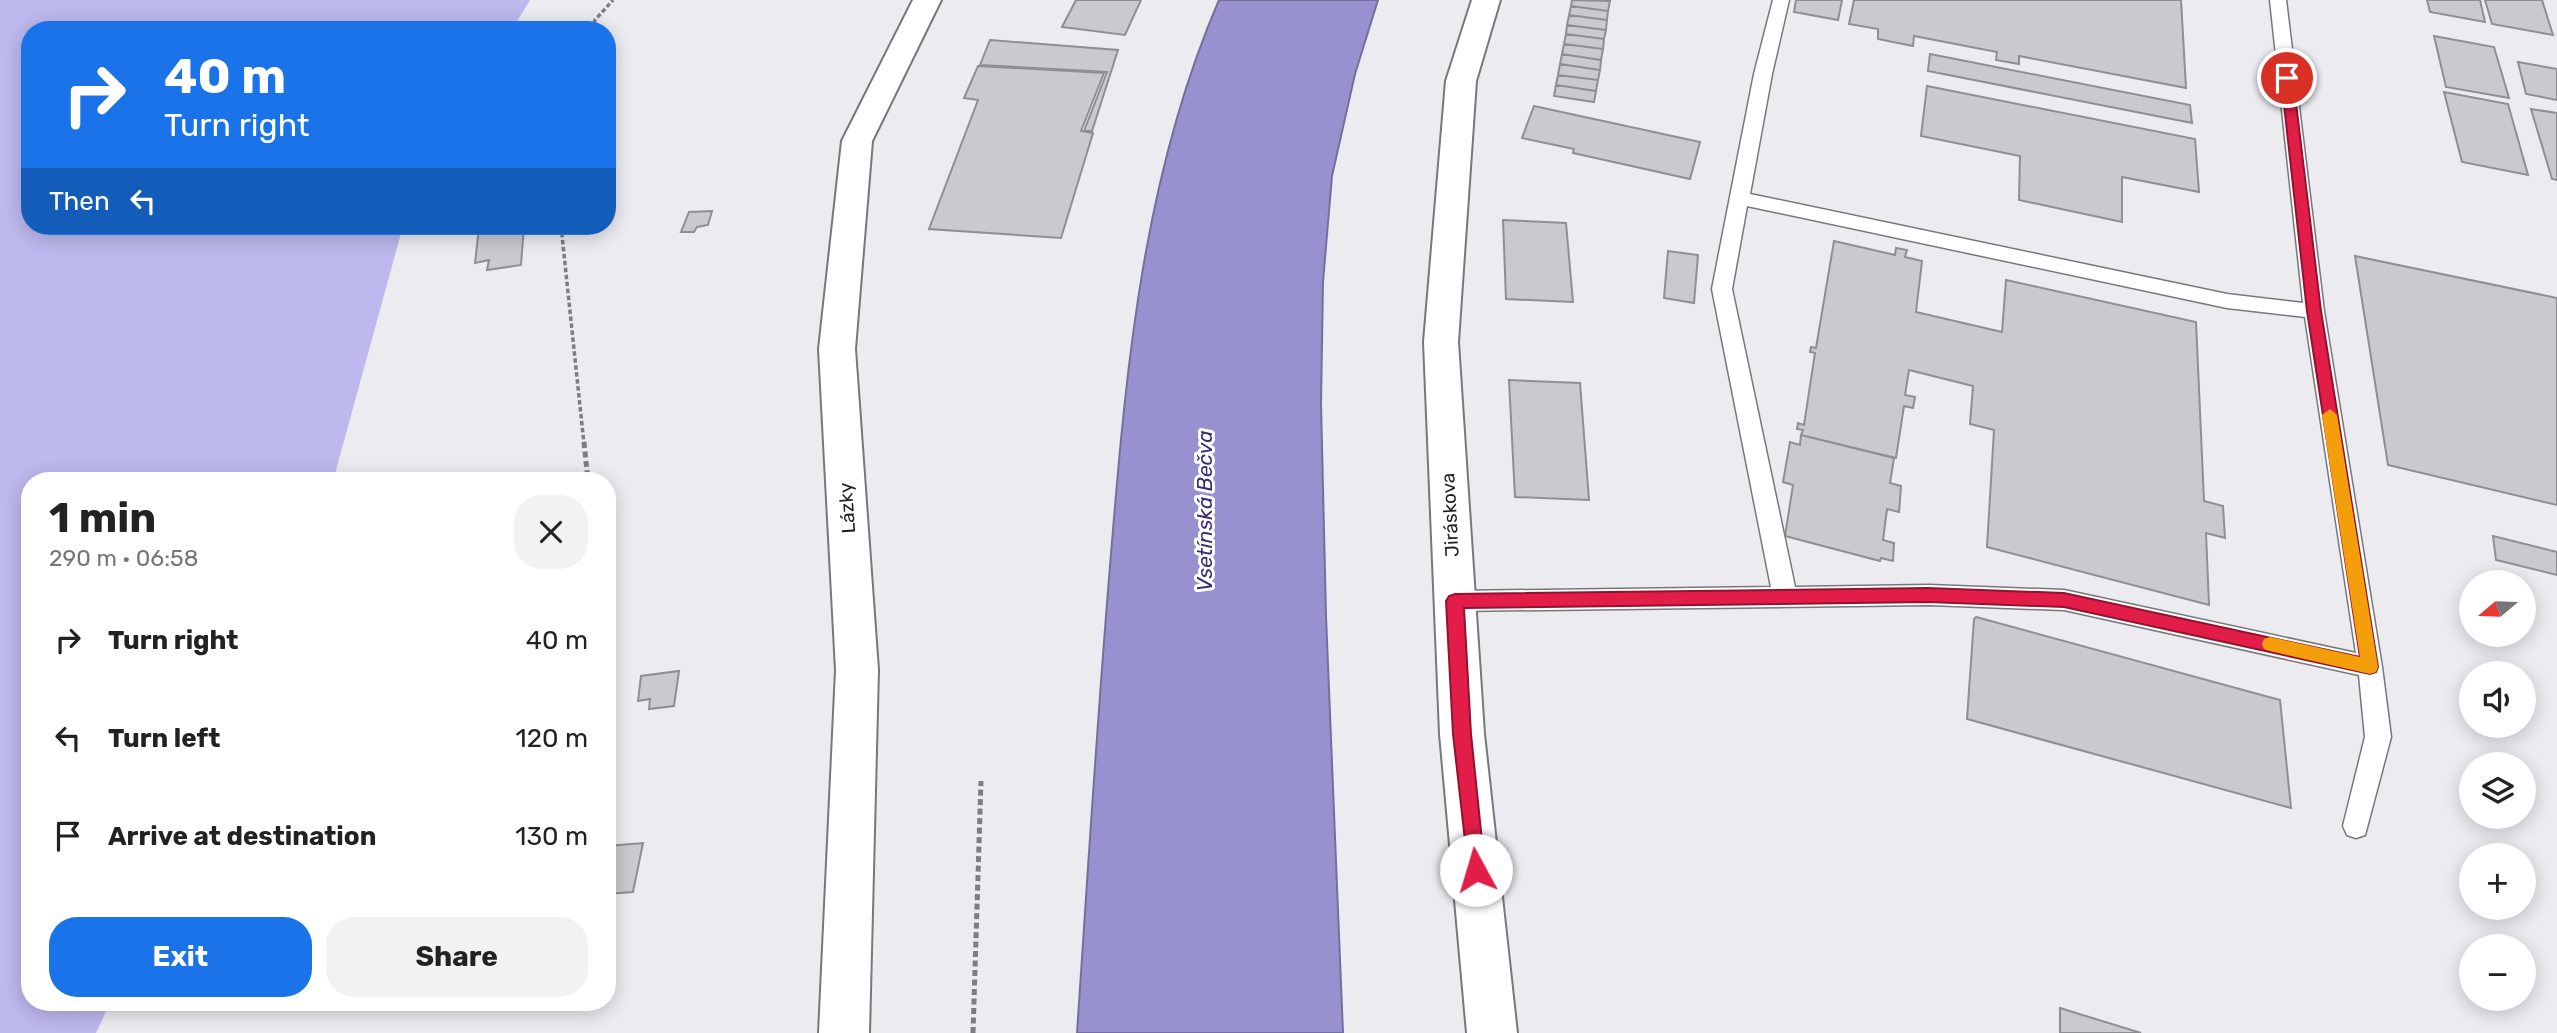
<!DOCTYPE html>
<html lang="en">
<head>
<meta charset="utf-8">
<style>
	:root { --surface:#fff; --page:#f2f2f2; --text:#222; --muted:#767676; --accent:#1a73e8 }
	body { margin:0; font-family:Rubik,sans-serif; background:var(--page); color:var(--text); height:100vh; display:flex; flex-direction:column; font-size:26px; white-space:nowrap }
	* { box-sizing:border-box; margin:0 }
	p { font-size:23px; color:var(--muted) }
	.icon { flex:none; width:38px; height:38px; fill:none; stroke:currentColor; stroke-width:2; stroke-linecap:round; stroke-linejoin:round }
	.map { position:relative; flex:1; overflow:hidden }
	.drawer { position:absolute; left:21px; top:472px; width:595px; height:539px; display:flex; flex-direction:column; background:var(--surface); border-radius:28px; box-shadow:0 4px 18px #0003 }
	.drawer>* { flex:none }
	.guide { position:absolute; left:21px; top:21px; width:595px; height:214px; border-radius:28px; box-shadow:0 4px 18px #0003; background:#1a73e8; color:#fff; overflow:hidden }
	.needle { width:46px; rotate:251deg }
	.buttons { position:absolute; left:2459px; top:570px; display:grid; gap:14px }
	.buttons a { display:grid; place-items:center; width:77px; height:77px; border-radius:50%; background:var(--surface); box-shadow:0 4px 18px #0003; font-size:35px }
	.pin { position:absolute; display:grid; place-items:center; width:60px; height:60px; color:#fff; margin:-30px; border:4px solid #fff; border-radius:50%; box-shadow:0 2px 7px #0007 }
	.me { position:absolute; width:77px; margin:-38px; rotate:354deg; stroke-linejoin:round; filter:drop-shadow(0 0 5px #0008) }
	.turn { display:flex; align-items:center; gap:24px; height:147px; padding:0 28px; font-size:32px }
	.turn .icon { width:91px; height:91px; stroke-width:2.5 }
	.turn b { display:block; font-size:49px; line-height:60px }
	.then { display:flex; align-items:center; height:66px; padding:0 28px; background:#0003; gap:14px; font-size:26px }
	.round { display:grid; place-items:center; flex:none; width:74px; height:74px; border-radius:28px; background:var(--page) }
	.overview { display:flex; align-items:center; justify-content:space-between; height:119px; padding:0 28px }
	h1 { font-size:42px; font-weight:700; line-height:52px }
	.cta { display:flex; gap:14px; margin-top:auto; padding:14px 28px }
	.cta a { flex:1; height:80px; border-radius:28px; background:var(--accent); color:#fff; font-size:28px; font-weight:700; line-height:80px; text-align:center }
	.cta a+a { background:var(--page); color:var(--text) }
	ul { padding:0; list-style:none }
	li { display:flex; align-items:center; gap:21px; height:98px; padding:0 28px }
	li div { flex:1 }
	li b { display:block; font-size:26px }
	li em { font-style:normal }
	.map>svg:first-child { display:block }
	.green { fill:#bdb8ed }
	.water { fill:#9891d0; stroke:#746f9b; stroke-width:2 }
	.building { fill:#cacace; stroke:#8f8f93; stroke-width:2 }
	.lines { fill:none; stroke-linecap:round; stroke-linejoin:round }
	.service-casing { stroke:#78787b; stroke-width:3 }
	.minor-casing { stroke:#78787b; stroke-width:4 }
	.tertiary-casing { stroke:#78787b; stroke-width:4 }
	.path-far1 { stroke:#7e7e81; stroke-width:3.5; stroke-dasharray:4.5 2.5; stroke-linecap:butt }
	.path { stroke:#7e7e81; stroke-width:5; stroke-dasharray:6 3.5; stroke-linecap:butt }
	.service { fill:#fff; fill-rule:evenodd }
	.minor { fill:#fff; fill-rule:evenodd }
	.tertiary { fill:#fff; fill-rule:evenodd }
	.route { fill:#e11d48; stroke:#92132f; stroke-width:2 }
	.slow { fill:#f59e0b }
	.labels { text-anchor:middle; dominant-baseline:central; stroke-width:6; stroke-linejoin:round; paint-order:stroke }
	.street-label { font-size:19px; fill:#1f1f20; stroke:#fff }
	.water-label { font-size:21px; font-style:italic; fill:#3b2b75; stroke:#fff }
</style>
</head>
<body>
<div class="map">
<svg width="2557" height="1033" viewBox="0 0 2557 1033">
	<rect width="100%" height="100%" fill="#ebebf0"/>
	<path class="green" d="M 0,0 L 530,0 L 512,30 L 30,30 L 30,226 L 403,226 L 333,481 L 30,481 L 30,1003 L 110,1003 L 96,1033 L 0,1033 Z"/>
	<path class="water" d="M 1219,0 L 1378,0 L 1355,74 L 1332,176 L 1323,282 L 1321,403 L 1326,616 L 1343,1033 L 1077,1033 C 1088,869 1098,706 1112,542 C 1127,358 1145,171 1219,0 Z"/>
	<path class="building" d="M 1076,0 L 1141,0 L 1125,35 L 1062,27 Z
		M 1572,0 L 1610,1 L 1608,11 L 1571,6 Z
		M 1796,0 L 1842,0 L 1838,20 L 1794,12 Z
		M 1854,0 L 2181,0 L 2186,88 L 2019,56 L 2019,64 L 1996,60 L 1997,52 L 1914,36 L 1913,46 L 1878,39 L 1878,29 L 1849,24 Z
		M 2427,0 L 2480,0 L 2485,22 L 2430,12 Z
		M 2485,0 L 2542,0 L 2553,35 L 2492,24 Z
		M 1571,6 L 1608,11 L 1607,20 L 1569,15 Z
		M 1569,15 L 1607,20 L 1606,30 L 1567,25 Z
		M 1567,25 L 1606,30 L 1604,39 L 1566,34 Z
		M 1566,34 L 1604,39 L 1603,49 L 1564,44 Z
		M 2434,36 L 2494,47 L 2509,98 L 2446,87 Z
		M 990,40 L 1118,50 L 1092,131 L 1084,131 L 1107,72 L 980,65 Z
		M 1564,44 L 1603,49 L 1601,60 L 1562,54 Z
		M 1562,54 L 1601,60 L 1600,70 L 1560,64 Z
		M 1930,54 L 2190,105 L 2192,123 L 1928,71 Z
		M 2518,62 L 2557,69 L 2557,100 L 2526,94 Z
		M 1560,64 L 1600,70 L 1598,80 L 1558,75 Z
		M 978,66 L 1104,73 L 1081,131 L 1093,133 L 1061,238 L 929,229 L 978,100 L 964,98 Z
		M 1558,75 L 1598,80 L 1596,91 L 1556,85 Z
		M 1556,85 L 1596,91 L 1594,102 L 1554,96 Z
		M 1927,86 L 2195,139 L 2199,192 L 2122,177 L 2122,222 L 2019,200 L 2020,156 L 1921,136 Z
		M 2444,92 L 2508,104 L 2528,175 L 2462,162 Z
		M 1534,106 L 1700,142 L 1690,179 L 1573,153 L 1574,149 L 1522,138 Z
		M 2531,109 L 2557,113 L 2557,180 L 2552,179 Z
		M 712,211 L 708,225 L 697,227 L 694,232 L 681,232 L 689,212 Z
		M 1503,220 L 1566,223 L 1573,302 L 1506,299 Z
		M 524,226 L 521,265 L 487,270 L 489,260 L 475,263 L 479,227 Z
		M 1834,241 L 1895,255 L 1896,248 L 1907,250 L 1905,257 L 1922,261 L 1916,312 L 2002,332 L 2006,280 L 2196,322 L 2204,501 L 2223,506 L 2225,538 L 2206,533 L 2209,605 L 1987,547 L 1994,430 L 1970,424 L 1973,386 L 1909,370 L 1905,395 L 1915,397 L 1913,408 L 1904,406 L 1896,458 L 1801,435 L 1803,430 L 1797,429 L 1798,423 L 1804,425 L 1815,353 L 1810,352 L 1811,347 L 1816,348 Z
		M 1668,251 L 1698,255 L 1694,303 L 1664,298 Z
		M 2355,256 L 2557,298 L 2557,505 L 2388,465 Z
		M 1509,380 L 1580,383 L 1589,500 L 1515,497 Z
		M 1801,435 L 1894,458 L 1890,483 L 1901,486 L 1899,512 L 1887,509 L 1883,540 L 1894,543 L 1893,561 L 1881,558 L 1880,561 L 1785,536 L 1793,485 L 1783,482 L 1790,442 L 1800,445 Z
		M 2493,536 L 2557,552 L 2557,575 L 2496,560 Z
		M 1976,617 L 2280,700 L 2291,808 L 1967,719 L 1974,619 Z
		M 679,671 L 674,706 L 649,709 L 650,699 L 638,701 L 641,676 Z
		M 643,843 L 633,892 L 607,894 L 607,846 Z
		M 2060,1008 L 2141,1033 L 2060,1033 Z"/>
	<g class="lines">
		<defs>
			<path id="service" d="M 1773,0 L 1789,0 L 1772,74 L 1750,194 L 2227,294 L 2303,303 L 2270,0 L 2286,0 L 2324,311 L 2382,667 L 2391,737 L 2365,835 L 2356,838 L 2347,835 L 2343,826 L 2365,737 L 2359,675 L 2064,610 L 1929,605 L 1455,611 L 1447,608 L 1443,601 L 1447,594 L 1455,591 L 1771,587 L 1712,289 L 1754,74 ZM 1747,206 L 2227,308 L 2305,317 L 2356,653 L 2064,590 L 1929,585 L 1795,587 L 1732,289 Z"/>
			<path id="minor" d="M 1472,0 L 1500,0 L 1476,81 L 1458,342 L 1484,734 L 1517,1033 L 1467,1033 L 1440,734 L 1424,342 L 1446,81 Z"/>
			<path id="tertiary" d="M 913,0 L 941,0 L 872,141 L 855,349 L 878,670 L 869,1033 L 819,1033 L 836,670 L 819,349 L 842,141 Z"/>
		</defs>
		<use href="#service" class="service-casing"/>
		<use href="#minor" class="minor-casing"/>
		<use href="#tertiary" class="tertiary-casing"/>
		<path class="path-far1" d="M 592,30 L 595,20 L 613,0
			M 561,226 L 584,444"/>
		<path class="path" d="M 584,442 L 588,481
			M 607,643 L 612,682
			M 973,1033 L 981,781"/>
		<use href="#service" class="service"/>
		<use href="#minor" class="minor"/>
		<use href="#tertiary" class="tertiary"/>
	</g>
	<path class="route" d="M 2287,74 L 2293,78 L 2321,311 L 2378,667 L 2376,672 L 2370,674 L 2064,607 L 1928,602 L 1464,608 L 1471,734 L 1485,870 L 1482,876 L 1476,879 L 1469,876 L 1453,734 L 1446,601 L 1449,596 L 1455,594 L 1928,588 L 2064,593 L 2360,657 L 2307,311 L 2281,78 Z"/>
	<path class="slow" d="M 2330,409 L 2337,415 L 2378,667 L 2376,672 L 2370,674 L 2270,651 L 2264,649 L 2262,644 L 2264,639 L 2270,637 L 2360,657 L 2322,415 Z"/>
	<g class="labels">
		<g class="street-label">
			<text transform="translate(847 508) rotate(-94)">Lázky</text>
			<text transform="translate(1450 515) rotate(-93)">Jiráskova</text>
		</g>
		<g class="water-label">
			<text transform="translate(1204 511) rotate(-90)">Vsetínská Bečva</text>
		</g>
	</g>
</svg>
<div class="buttons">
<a><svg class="needle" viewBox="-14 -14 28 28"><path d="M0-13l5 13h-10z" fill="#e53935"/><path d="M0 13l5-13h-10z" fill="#767676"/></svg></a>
<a><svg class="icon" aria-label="sound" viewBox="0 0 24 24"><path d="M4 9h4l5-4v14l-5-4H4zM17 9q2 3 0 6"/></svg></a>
<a><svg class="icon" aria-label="layers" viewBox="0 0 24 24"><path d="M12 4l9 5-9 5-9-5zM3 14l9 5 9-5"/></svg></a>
<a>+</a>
<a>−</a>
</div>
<div class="pin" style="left:2287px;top:78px;background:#d93025"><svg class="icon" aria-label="arrive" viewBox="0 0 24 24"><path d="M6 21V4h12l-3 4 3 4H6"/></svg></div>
<svg class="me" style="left:1476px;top:870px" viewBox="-20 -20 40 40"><circle r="19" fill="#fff"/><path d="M0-13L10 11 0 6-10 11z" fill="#e11d48"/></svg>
<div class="guide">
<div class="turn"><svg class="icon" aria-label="right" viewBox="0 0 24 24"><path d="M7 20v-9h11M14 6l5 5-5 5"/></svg><div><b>40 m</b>Turn right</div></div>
<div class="then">Then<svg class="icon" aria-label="left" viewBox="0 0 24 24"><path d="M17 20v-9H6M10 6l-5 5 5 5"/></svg></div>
</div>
<section class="drawer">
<div class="overview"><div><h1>1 min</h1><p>290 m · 06:58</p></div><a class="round"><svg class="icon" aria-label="close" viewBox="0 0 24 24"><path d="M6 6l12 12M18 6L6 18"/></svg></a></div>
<ul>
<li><svg class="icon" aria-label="right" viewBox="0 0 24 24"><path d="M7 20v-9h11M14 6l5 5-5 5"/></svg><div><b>Turn right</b></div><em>40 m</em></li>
<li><svg class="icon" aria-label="left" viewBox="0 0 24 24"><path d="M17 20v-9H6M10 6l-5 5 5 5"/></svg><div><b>Turn left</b></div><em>120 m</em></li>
<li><svg class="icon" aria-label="arrive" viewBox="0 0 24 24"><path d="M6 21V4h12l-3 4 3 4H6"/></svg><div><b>Arrive at destination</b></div><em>130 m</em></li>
</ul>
<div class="cta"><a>Exit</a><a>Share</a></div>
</section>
</div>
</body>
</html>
